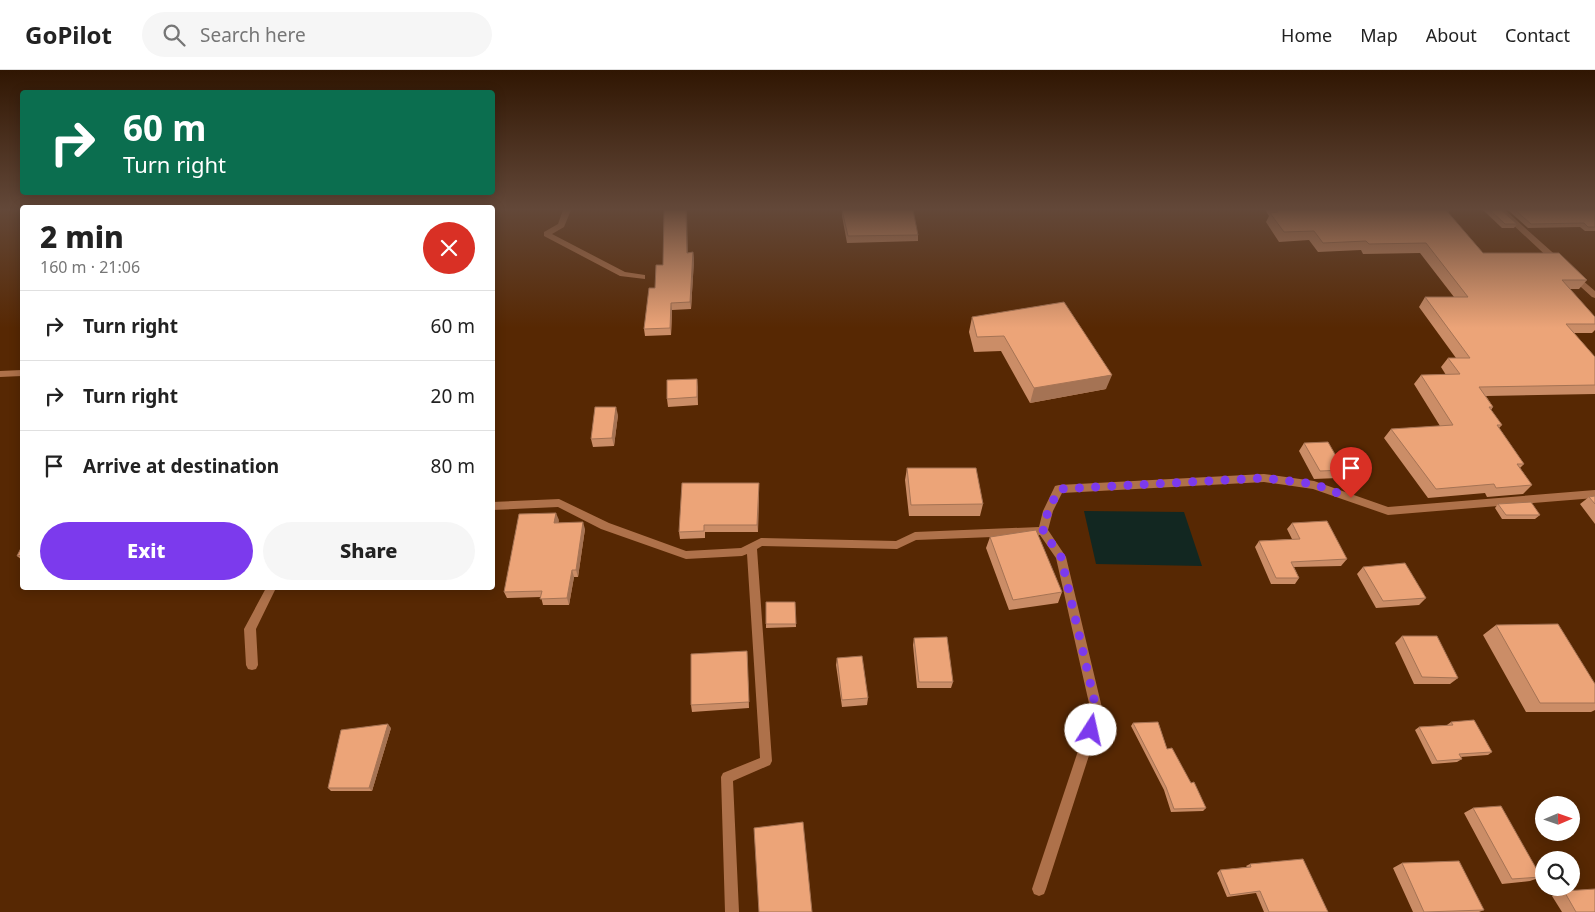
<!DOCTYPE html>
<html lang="en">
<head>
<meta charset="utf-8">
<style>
	:root { --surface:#fff; --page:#f6f6f6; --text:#222; --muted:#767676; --line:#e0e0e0; --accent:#7c3aed }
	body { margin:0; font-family:"Noto Sans",sans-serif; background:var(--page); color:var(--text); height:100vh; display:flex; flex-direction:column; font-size:19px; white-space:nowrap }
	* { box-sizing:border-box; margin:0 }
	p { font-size:16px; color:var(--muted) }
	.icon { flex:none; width:28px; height:28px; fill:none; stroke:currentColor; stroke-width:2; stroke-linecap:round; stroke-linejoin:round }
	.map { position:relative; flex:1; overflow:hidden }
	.panel { position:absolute; left:20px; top:135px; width:475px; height:385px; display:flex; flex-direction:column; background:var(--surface); border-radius:5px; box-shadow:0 2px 12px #0003 }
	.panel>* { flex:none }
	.guide { position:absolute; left:20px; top:20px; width:475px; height:105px; border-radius:5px; box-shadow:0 2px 12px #0003; background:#0b6e4f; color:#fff; overflow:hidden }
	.needle { width:32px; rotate:88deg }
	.controls { position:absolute; left:1535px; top:726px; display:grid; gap:10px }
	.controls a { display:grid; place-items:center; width:45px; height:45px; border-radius:50%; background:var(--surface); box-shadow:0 2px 12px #0003; font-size:25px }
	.pin { position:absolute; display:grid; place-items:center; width:42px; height:42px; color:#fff; margin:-51px -21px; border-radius:50% 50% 50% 0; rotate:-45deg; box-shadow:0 0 5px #0007 }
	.pin .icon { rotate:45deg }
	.me { position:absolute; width:55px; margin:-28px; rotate:10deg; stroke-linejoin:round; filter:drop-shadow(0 0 4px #0008) }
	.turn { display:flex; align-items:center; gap:18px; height:105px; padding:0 20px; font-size:22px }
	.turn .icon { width:65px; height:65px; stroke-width:2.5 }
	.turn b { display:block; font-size:35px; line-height:42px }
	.round { display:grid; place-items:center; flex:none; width:52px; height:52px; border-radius:26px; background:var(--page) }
	.overview { display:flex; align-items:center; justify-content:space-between; height:85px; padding:0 20px }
	h1 { font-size:30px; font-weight:800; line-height:38px }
	.button { display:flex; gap:10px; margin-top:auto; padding:10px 20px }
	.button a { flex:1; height:58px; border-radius:30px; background:var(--accent); color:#fff; font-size:20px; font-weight:800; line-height:58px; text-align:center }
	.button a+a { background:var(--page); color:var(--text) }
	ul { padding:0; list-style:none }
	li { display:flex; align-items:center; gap:15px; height:70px; padding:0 20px; border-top:1px solid var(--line) }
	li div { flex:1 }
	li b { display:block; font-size:19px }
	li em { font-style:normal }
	header { display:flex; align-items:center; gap:30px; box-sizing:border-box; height:70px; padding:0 25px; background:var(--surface); border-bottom:1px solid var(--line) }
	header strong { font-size:24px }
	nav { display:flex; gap:28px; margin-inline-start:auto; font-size:18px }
	.search { width:350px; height:45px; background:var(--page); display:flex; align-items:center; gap:12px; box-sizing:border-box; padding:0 18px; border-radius:28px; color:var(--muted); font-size:19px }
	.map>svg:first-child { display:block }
	.water { fill:#122721 }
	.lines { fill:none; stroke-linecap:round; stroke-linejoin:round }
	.minor { fill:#ae714a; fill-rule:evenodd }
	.wall { fill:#cb8d67 }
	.shaded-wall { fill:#a57354 }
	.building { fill:#eca478; stroke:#a57354 }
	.route { stroke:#7c3aed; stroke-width:9; stroke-dasharray:0 16.2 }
</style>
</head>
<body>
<header>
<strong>GoPilot</strong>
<div class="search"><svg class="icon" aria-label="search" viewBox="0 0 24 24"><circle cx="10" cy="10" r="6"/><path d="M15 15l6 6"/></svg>Search here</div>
<nav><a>Home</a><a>Map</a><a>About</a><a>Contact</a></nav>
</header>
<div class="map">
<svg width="1595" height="842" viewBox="0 0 1595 842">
	<rect width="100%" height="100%" fill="#572803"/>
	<path class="water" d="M 1084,441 L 1184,442 L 1202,496 L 1096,494 Z"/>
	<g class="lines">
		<path class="minor" d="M 563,140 L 571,140 L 564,157 L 552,164 L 625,202 L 645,205 L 645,209 L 620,206 L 544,166 L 544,162 L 558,154 Z
			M 1497,140 L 1505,140 L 1560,189 L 1560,193 L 1554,193 Z
			M 1574,203 L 1595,221 L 1595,228 L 1592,227 L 1571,208 L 1570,206 Z
			M 22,300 L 22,306 L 0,307 L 0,301 Z
			M 1264,404 L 1314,411 L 1388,437 L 1595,420 L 1595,428 L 1388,445 L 1313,419 L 1264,412 L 1062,423 L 1053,441 L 1048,460 L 1066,487 L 1103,642 L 1046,819 L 1044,824 L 1039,826 L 1034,824 L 1032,819 L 1091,642 L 1056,488 L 1040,465 L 916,470 L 897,479 L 762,476 L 757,479 L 772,691 L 770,695 L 733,711 L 739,842 L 725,842 L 721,707 L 723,703 L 760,688 L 747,484 L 742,486 L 686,489 L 601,459 L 558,437 L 492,440 L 492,432 L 559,429 L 609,453 L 686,481 L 741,478 L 761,468 L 896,471 L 915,462 L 1039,457 L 1043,441 L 1055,416 L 1059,415 Z
			M 266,518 L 276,518 L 256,559 L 258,595 L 256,599 L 252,600 L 248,599 L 246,595 L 244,559 Z"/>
	</g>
	<path class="wall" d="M 664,140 L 687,140 L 687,183 L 693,182 L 694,190 L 691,239 L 672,240 L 671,265 L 645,266 L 644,259 L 655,218 L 663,195 Z
		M 842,140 L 918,165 L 918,171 L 847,173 L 842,146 Z
		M 1266,140 L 1450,140 L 1448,143 L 1483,183 L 1587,210 L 1579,219 L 1570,219 L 1595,247 L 1595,260 L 1592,263 L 1574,263 L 1595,287 L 1595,324 L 1486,326 L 1493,337 L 1491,340 L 1502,355 L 1499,358 L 1524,394 L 1520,398 L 1532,415 L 1523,424 L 1487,427 L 1485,423 L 1428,428 L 1384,368 L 1391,359 L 1440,356 L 1414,314 L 1421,305 L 1446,305 L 1441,297 L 1448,288 L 1456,288 L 1419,237 L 1425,227 L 1454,227 L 1420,183 L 1363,184 L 1361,180 L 1318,182 L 1309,170 L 1279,172 L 1266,152 L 1269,146 L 1266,141 Z
		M 1483,140 L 1501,140 L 1517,154 L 1514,158 L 1502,158 Z
		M 1508,140 L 1595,140 L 1595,161 L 1585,161 L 1580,157 L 1528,158 Z
		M 972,247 L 1106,319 L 1030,333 L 1001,281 L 974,282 L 969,262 Z
		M 698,317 L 698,335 L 668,337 L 667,329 Z
		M 618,345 L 614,376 L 593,377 L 591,369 Z
		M 1304,373 L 1344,400 L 1338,408 L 1314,409 L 1299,381 Z
		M 907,398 L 983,434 L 980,446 L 909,446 L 905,410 Z
		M 759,413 L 758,462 L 705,462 L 705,468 L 680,469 L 679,462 Z
		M 1595,426 L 1595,454 L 1580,434 L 1589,427 Z
		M 1498,434 L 1540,445 L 1535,449 L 1502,449 L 1495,438 Z
		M 559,450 L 558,453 L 585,459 L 578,507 L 574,507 L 569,535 L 543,535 L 541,527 L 507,528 L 504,522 Z
		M 1292,453 L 1347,489 L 1341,496 L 1294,497 L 1299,508 L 1295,514 L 1271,514 L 1255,477 L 1259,471 L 1292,469 L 1287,459 Z
		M 990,467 L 1062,522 L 1058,533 L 1009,540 L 986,478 Z
		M 22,476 L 22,490 L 17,486 Z
		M 1363,497 L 1426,528 L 1419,535 L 1376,538 L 1357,504 Z
		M 766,532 L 795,532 L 796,557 L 766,558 Z
		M 1496,555 L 1595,614 L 1595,640 L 1591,642 L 1526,642 L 1483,565 Z
		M 1402,566 L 1458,608 L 1450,614 L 1414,614 L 1395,573 Z
		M 914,568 L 953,612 L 951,618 L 917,618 L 913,575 Z
		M 747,581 L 749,638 L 692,642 L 691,635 Z
		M 837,588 L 868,628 L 867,635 L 842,637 L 836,595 Z
		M 1451,652 L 1492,682 L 1488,685 L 1460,687 L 1462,689 L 1457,692 L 1432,694 L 1415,660 L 1419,657 L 1447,655 Z
		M 1133,653 L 1167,679 L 1191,713 L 1206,738 L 1203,741 L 1171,742 L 1164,720 L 1131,656 Z
		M 391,658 L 372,721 L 331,721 L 328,718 Z
		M 1473,738 L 1541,807 L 1530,811 L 1502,814 L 1464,743 Z
		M 1402,793 L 1484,840 L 1479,842 L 1413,842 L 1393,798 Z
		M 1250,794 L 1328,842 L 1264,842 L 1256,823 L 1227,827 L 1217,803 L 1220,800 L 1247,797 L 1246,796 Z
		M 1564,821 L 1595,842 L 1562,842 L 1552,826 Z"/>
	<path class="shaded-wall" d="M 686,140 L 687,140 L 688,190 L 687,183 Z
		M 693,182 L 694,190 L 691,239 L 690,232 Z
		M 671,233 L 672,240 L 671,265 L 670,258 Z
		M 1112,305 L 1106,319 L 1030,333 L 1034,318 Z
		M 697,309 L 698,317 L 698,335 L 697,327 Z
		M 616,337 L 618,345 L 614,376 L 612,368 Z
		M 759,413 L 759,420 L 758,462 L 757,455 Z
		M 556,443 L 559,450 L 557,459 L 554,453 Z
		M 583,452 L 585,459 L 578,507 L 576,500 Z
		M 572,500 L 574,507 L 569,535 L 567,528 Z
		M 388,654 L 391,658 L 372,721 L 369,718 Z"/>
	<path class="building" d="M 664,140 L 686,140 L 687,183 L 693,182 L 690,232 L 671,233 L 670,258 L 644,259 L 649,218 L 655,218 L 656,195 L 663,195 Z
		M 842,140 L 913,140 L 918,165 L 848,166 Z
		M 1276,140 L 1450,140 L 1446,140 L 1483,183 L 1559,183 L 1587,210 L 1562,210 L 1595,247 L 1595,254 L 1566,254 L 1595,287 L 1595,315 L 1479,317 L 1493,337 L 1489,337 L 1502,355 L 1497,355 L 1524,394 L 1517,394 L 1532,415 L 1496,418 L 1494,414 L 1436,419 L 1391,359 L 1453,355 L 1421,305 L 1460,304 L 1448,288 L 1470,288 L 1425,227 L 1468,227 L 1426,173 L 1369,174 L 1366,171 L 1323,173 L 1314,161 L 1284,162 L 1270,143 L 1278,142 Z
		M 1490,140 L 1501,140 L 1517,154 L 1505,154 Z
		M 1515,140 L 1595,140 L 1595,157 L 1588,157 L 1584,153 L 1531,154 Z
		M 1064,232 L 1112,305 L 1034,318 L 1004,266 L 977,267 L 972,247 Z
		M 697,309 L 697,327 L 667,329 L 667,310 Z
		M 595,337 L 616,337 L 612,368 L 591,369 Z
		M 1328,372 L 1344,400 L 1320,401 L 1304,373 Z
		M 907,398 L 976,398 L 983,434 L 911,435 Z
		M 682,413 L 759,413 L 757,455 L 704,455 L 704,461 L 679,462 Z
		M 1595,426 L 1595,434 L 1589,427 Z
		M 1531,432 L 1540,445 L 1506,445 L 1498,434 Z
		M 556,443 L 554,453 L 583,452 L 576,500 L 572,500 L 567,528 L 540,529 L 542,521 L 504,522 L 519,444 Z
		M 1327,451 L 1347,489 L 1291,492 L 1299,508 L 1276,508 L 1259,471 L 1300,469 L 1292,453 Z
		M 1036,460 L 1062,522 L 1013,530 L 990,467 Z
		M 22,476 L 22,485 L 17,486 Z
		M 1405,493 L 1426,528 L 1383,531 L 1363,497 Z
		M 766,532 L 795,532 L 796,554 L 766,554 Z
		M 1558,554 L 1595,614 L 1595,633 L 1540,633 L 1496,555 Z
		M 1402,566 L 1437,566 L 1458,608 L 1422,607 Z
		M 947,567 L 953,612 L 919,612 L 914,568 Z
		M 747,581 L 749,632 L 691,635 L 691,584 Z
		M 862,586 L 868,628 L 842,630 L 837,588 Z
		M 1474,650 L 1492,682 L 1459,684 L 1462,689 L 1437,691 L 1419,657 L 1453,655 L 1451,652 Z
		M 1158,652 L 1167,679 L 1172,678 L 1191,713 L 1194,712 L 1206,738 L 1174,739 L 1166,717 L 1133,653 Z
		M 388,654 L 369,718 L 328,718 L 341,660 Z
		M 1501,736 L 1541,807 L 1512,809 L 1473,738 Z
		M 803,752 L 812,842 L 759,842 L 754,758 Z
		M 1303,789 L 1328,842 L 1269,842 L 1260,821 L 1230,825 L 1220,800 L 1251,797 L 1250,794 Z
		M 1459,791 L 1484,840 L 1424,842 L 1402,793 Z
		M 1595,819 L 1595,842 L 1576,842 L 1564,821 Z"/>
	<linearGradient id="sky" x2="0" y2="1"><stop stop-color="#301602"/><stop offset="0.54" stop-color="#634839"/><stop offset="1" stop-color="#634839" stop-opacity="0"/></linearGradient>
	<rect width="1595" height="258" fill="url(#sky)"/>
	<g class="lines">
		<path class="route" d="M 1091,660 L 1097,642 L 1061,487 L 1043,461 L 1048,441 L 1059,419 L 1264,408 L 1314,414 L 1351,428"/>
	</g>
</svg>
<div class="controls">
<a><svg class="needle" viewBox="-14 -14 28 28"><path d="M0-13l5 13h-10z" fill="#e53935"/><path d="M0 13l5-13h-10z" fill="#767676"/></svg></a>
<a><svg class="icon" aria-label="search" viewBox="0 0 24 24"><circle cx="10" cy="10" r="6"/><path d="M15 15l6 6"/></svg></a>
</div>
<div class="pin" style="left:1351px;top:428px;background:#d93025"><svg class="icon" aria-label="arrive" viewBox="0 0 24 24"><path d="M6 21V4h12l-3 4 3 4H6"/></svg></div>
<svg class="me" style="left:1091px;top:660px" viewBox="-20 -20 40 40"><circle r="19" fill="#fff"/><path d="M0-13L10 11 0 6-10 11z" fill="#7c3aed"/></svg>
<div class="guide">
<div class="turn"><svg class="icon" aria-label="right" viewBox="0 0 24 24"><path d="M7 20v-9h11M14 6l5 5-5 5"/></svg><div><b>60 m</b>Turn right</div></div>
</div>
<section class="panel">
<div class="overview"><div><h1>2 min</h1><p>160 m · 21:06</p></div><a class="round" style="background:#d93025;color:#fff"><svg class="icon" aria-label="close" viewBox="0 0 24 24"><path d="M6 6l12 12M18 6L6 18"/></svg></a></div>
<ul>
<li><svg class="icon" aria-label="right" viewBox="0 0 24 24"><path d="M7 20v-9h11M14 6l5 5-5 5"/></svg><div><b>Turn right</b></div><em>60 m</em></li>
<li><svg class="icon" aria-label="right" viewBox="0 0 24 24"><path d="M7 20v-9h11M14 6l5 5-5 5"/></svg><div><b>Turn right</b></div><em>20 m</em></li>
<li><svg class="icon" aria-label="arrive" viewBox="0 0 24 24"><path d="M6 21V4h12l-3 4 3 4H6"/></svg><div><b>Arrive at destination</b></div><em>80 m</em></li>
</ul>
<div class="button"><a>Exit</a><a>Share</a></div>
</section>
</div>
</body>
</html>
